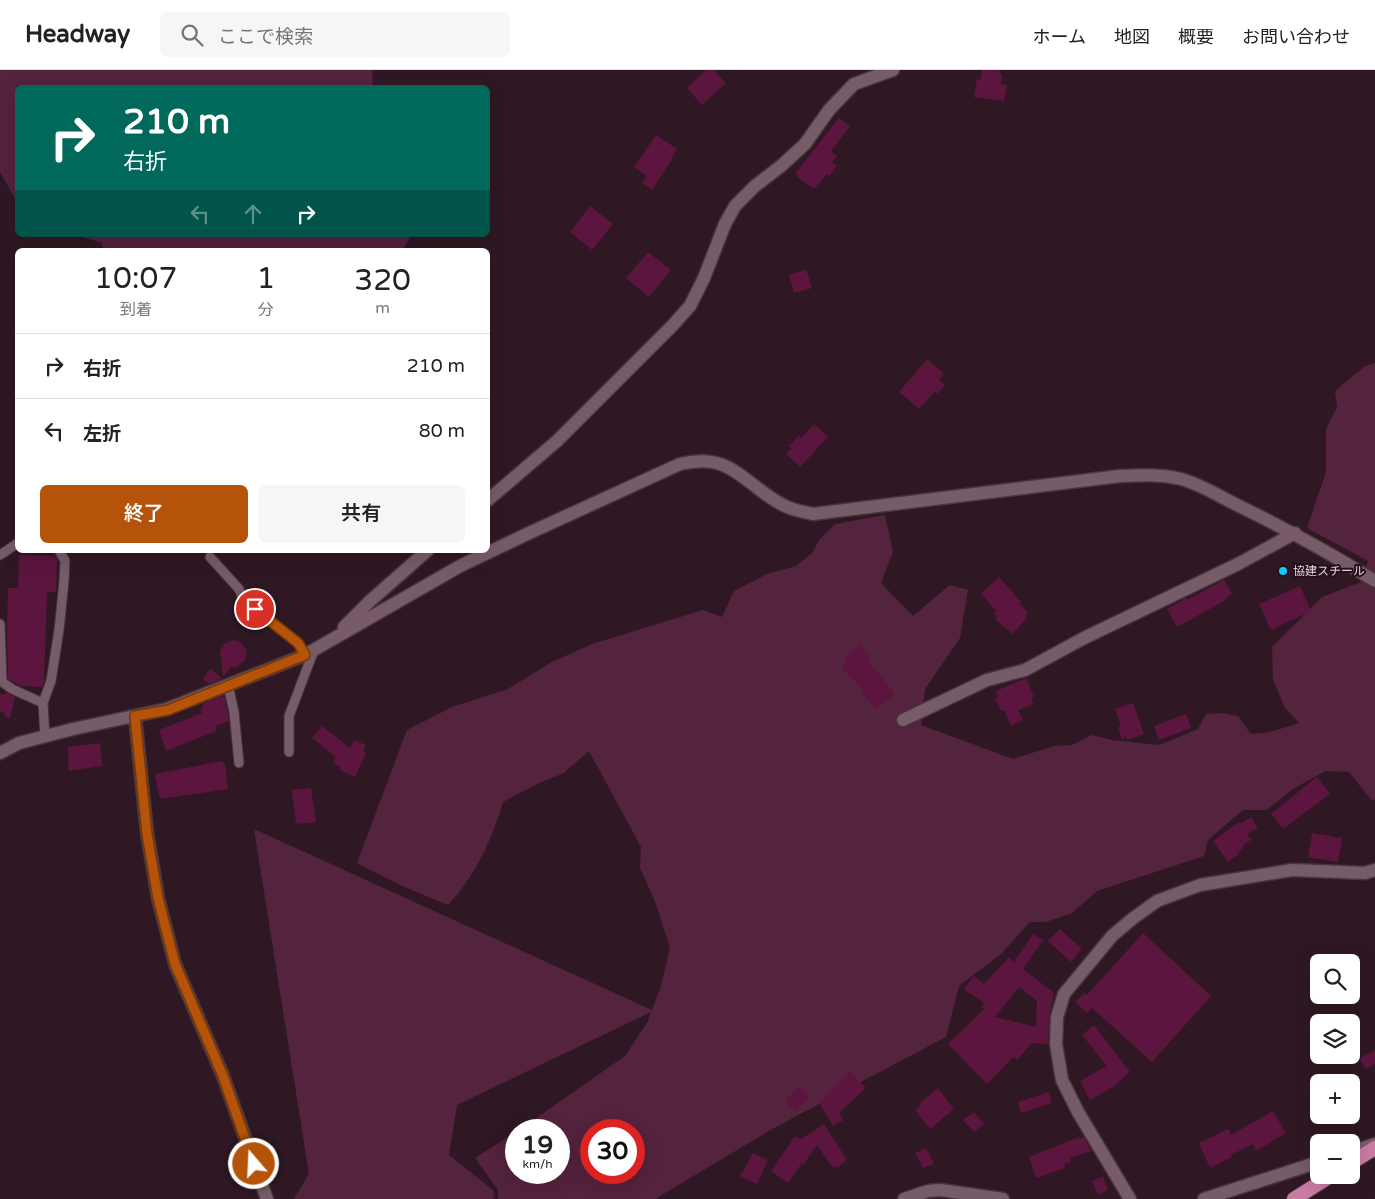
<!DOCTYPE html>
<html lang="ja">
<head>
<meta charset="utf-8">
<style>
	:root { --surface:#fff; --page:#f6f6f6; --text:#222; --muted:#767676; --line:#e0e0e0; --accent:#b45309 }
	body { margin:0; font-family:"Varela Round","Noto Sans JP",sans-serif; background:var(--page); color:var(--text); height:100vh; display:flex; flex-direction:column; font-size:19px; white-space:nowrap }
	* { box-sizing:border-box; margin:0 }
	p { font-size:16px; color:var(--muted) }
	.icon { flex:none; width:28px; height:28px; fill:none; stroke:currentColor; stroke-width:2; stroke-linecap:round; stroke-linejoin:round }
	.map { position:relative; flex:1; overflow:hidden }
	.panel { position:absolute; left:15px; top:178px; width:475px; height:305px; display:flex; flex-direction:column; background:var(--surface); border-radius:8px; box-shadow:0 5px 20px #0002 }
	.panel>* { flex:none }
	.top-card { position:absolute; left:15px; top:15px; width:475px; height:152px; border-radius:8px; box-shadow:0 5px 20px #0002; background:#00695c; color:#fff; overflow:hidden }
	.controls { position:absolute; left:1310px; top:884px; display:grid; gap:10px }
	.controls a { display:grid; place-items:center; width:50px; height:50px; border-radius:8px; background:var(--surface); box-shadow:0 5px 20px #0002; font-size:25px }
	.speed { position:absolute; left:505px; top:1049px; display:flex; gap:10px; font-size:25px; font-weight:700; text-align:center }
	.speed>* { display:grid; place-content:center; width:65px; height:65px; border-radius:50%; background:var(--surface); box-shadow:0 5px 20px #0002; line-height:1 }
	.speed small { font-size:12px; font-weight:400 }
	.speed .limit { border:8px solid #d22; background:#fff; color:#111 }
	.pin { position:absolute; display:grid; place-items:center; width:42px; height:42px; color:#fff; margin:-21px; border:2px solid #fff; border-radius:50%; box-shadow:0 1px 5px #0007 }
	.me { position:absolute; width:55px; margin:-28px; rotate:341deg; stroke-linejoin:round; filter:drop-shadow(0 0 4px #0008) }
	.turn { display:flex; align-items:center; gap:18px; height:105px; padding:0 25px; font-size:22px }
	.turn .icon { width:65px; height:65px; stroke-width:2.5 }
	.turn b { display:block; font-size:35px; line-height:42px }
	.lanes { display:flex; align-items:center; height:48px; padding:0 25px; background:#0003; justify-content:center; gap:25px; direction:ltr }
	.lanes .off { opacity:.35 }
	.eta { display:flex; justify-content:space-evenly; align-items:center; height:85px; text-align:center }
	.eta b { font-size:30px; font-weight:600; line-height:35px }
	.button { display:flex; gap:10px; margin-top:auto; padding:10px 25px }
	.button a { flex:1; height:58px; border-radius:8px; background:var(--accent); color:#fff; font-size:20px; font-weight:600; line-height:58px; text-align:center }
	.button a+a { background:var(--page); color:var(--text) }
	ul { padding:0; list-style:none }
	li { display:flex; align-items:center; gap:15px; height:65px; padding:0 25px; border-top:1px solid var(--line) }
	li div { flex:1 }
	li b { display:block; font-size:19px }
	li em { font-style:normal }
	header { display:flex; align-items:center; gap:30px; box-sizing:border-box; height:70px; padding:0 25px; background:var(--surface); border-bottom:1px solid var(--line) }
	header strong { font-size:24px }
	nav { display:flex; gap:28px; margin-inline-start:auto; font-size:18px }
	.search { width:350px; height:45px; background:var(--page); display:flex; align-items:center; gap:12px; box-sizing:border-box; padding:0 18px; border-radius:8px; color:var(--muted); font-size:19px }
	.map>svg:first-child { display:block }
	.green { fill:#54233d; fill-rule:evenodd }
	.building { fill:#5c153e; fill-rule:evenodd }
	.lines { fill:none; stroke-linecap:round; stroke-linejoin:round }
	.service-casing { stroke:#47353d; stroke-width:11 }
	.minor-casing { stroke:#47353d; stroke-width:15 }
	.trunk-casing { stroke:#47353d; stroke-width:16 }
	.service { stroke:#775b68; stroke-width:9 }
	.minor { stroke:#775b68; stroke-width:12 }
	.trunk { stroke:#cc7ca4; stroke-width:14 }
	.route-casing { stroke:#753606; stroke-width:12 }
	.route { stroke:#b45309; stroke-width:9 }
	.poi-dot { fill:#10cafa; stroke:#250f1a; stroke-width:2 }
	.labels { text-anchor:middle; dominant-baseline:central; stroke-width:4; stroke-linejoin:round; paint-order:stroke }
	.poi-label { font-size:12px; fill:#e2d2d9; stroke:#250f1a; text-anchor:start }
</style>
</head>
<body>
<header>
<strong>Headway</strong>
<div class="search"><svg class="icon" aria-label="search" viewBox="0 0 24 24"><circle cx="10" cy="10" r="6"/><path d="M15 15l6 6"/></svg>ここで検索</div>
<nav><a>ホーム</a><a>地図</a><a>概要</a><a>お問い合わせ</a></nav>
</header>
<div class="map">
<svg width="1375" height="1129" viewBox="0 0 1375 1129">
	<rect width="100%" height="100%" fill="#2f1823"/>
	<path class="green" d="M 0,0 L 372,0 L 373,17 L 18,18 L 17,129 L 14,127 L 0,102 Z
		M 77,165 L 411,165 L 403,180 L 103,180 L 102,173 Z
		M 1375,293 L 1375,729 L 1372,731 L 1349,702 L 1325,701 L 1293,719 L 1267,740 L 1243,740 L 1208,770 L 1204,786 L 1097,821 L 1072,843 L 1046,852 L 1030,852 L 1001,884 L 959,916 L 946,967 L 774,1058 L 655,1129 L 498,1129 L 498,1120 L 475,1088 L 516,1062 L 516,1102 L 559,1102 L 559,1060 L 519,1060 L 625,986 L 648,951 L 651,942 L 457,1035 L 449,1085 L 493,1120 L 494,1129 L 294,1129 L 309,1104 L 254,759 L 652,940 L 661,916 L 670,878 L 656,834 L 640,798 L 641,777 L 589,681 L 564,703 L 537,714 L 503,732 C 492,769 475,807 448,835 L 402,816 L 357,793 L 407,660 L 452,637 L 508,619 L 550,593 L 592,574 L 703,540 L 722,547 L 734,521 L 767,504 L 796,496 L 812,483 L 819,470 L 835,454 L 885,445 L 893,482 L 881,513 L 913,546 L 950,515 L 968,520 L 960,568 L 925,619 L 921,655 L 1013,689 L 1054,676 L 1072,675 L 1092,665 L 1112,670 L 1159,675 L 1198,659 L 1206,644 L 1221,643 L 1238,646 L 1251,664 L 1270,662 L 1299,653 L 1285,638 L 1273,610 L 1272,577 L 1322,527 L 1361,512 L 1368,491 L 1307,458 L 1326,402 L 1326,359 L 1337,337 L 1335,321 L 1365,296 ZM 591,1060 L 634,1060 L 634,1102 L 591,1102 Z"/>
	<path class="building" d="M 706,0 L 714,0 L 726,13 L 702,35 L 687,18 Z
		M 982,0 L 1000,0 L 999,4 L 1002,4 L 1001,14 L 1007,15 L 1004,31 L 974,27 L 977,9 L 980,10 Z
		M 839,48 L 850,56 L 831,81 L 837,86 L 832,92 L 837,96 L 829,106 L 827,104 L 814,119 L 797,107 L 798,106 L 795,104 Z
		M 656,65 L 677,79 L 672,87 L 673,88 L 652,120 L 642,113 L 647,106 L 634,97 Z
		M 590,136 L 613,154 L 592,180 L 570,162 Z
		M 648,182 L 671,200 L 649,227 L 626,208 Z
		M 806,199 L 812,218 L 794,223 L 789,205 Z
		M 927,289 L 944,304 L 939,310 L 945,315 L 938,324 L 935,321 L 919,339 L 899,322 Z
		M 814,354 L 828,367 L 800,397 L 786,384 L 792,378 L 789,376 L 799,365 L 801,368 Z
		M 19,485 L 55,486 L 57,489 L 56,522 L 47,522 L 44,612 L 42,617 L 21,616 L 8,609 L 7,557 L 8,518 L 18,518 Z
		M 999,507 L 1021,532 L 1019,534 L 1028,542 L 1025,547 L 1027,548 L 1013,564 L 995,549 L 997,546 L 994,543 L 996,541 L 981,523 Z
		M 1224,510 L 1232,524 L 1226,528 L 1226,530 L 1177,557 L 1167,539 L 1186,528 L 1187,530 Z
		M 1300,516 L 1311,541 L 1271,560 L 1259,534 Z
		M 235,570 L 240,572 L 247,580 L 245,590 L 237,597 L 231,597 L 223,607 L 220,582 L 225,573 Z
		M 859,574 L 870,585 L 867,588 L 869,590 L 868,591 L 895,624 L 876,639 L 861,621 L 863,620 L 841,597 L 846,592 L 844,590 Z
		M 210,599 L 221,607 L 221,609 L 209,614 L 203,609 Z
		M 1026,608 L 1034,627 L 1031,628 L 1033,634 L 1018,640 L 1023,650 L 1011,656 L 1004,640 L 1001,641 L 995,628 L 998,627 L 996,621 Z
		M 5,622 L 15,627 L 10,648 L 5,647 L 5,643 L 0,641 L 0,623 L 5,625 Z
		M 224,625 L 229,651 L 216,656 L 216,661 L 166,681 L 159,660 L 202,643 L 200,638 L 203,637 L 202,634 Z
		M 1133,633 L 1144,664 L 1127,670 L 1126,667 L 1122,669 L 1118,657 L 1121,656 L 1115,639 Z
		M 1186,644 L 1191,658 L 1159,670 L 1154,656 Z
		M 322,656 L 350,678 L 354,670 L 366,675 L 363,681 L 366,683 L 355,707 L 340,700 L 341,697 L 333,693 L 336,687 L 312,668 Z
		M 100,673 L 102,696 L 69,701 L 68,677 Z
		M 222,691 L 222,693 L 225,693 L 228,719 L 160,729 L 155,704 Z
		M 1317,707 L 1330,724 L 1283,759 L 1271,744 Z
		M 311,718 L 316,752 L 296,754 L 292,720 Z
		M 1251,747 L 1258,758 L 1247,764 L 1251,770 L 1243,775 L 1244,777 L 1238,782 L 1239,784 L 1228,792 L 1213,771 L 1239,752 L 1240,754 Z
		M 1312,763 L 1342,768 L 1338,792 L 1308,787 Z
		M 1060,859 L 1082,879 L 1071,892 L 1048,871 Z
		M 1143,863 L 1211,926 L 1152,992 L 1092,938 L 1087,943 L 1075,932 L 1084,923 L 1087,925 Z
		M 1033,864 L 1043,870 L 1023,899 L 1054,923 L 1049,946 L 1048,974 L 1032,973 L 1017,990 L 1013,987 L 987,1014 L 948,974 L 984,939 L 981,937 L 984,933 L 964,919 L 974,906 L 984,914 L 1009,887 L 1014,892 ZM 1019,917 L 1037,931 L 1036,957 L 995,947 Z
		M 1094,955 L 1130,1002 L 1113,1017 L 1090,1030 L 1080,1011 L 1107,996 L 1082,965 Z
		M 1375,980 L 1375,994 L 1365,999 L 1360,988 Z
		M 850,1001 L 866,1018 L 839,1043 L 843,1050 L 833,1056 L 819,1032 Z
		M 799,1016 L 810,1027 L 796,1041 L 785,1031 Z
		M 938,1018 L 954,1039 L 930,1059 L 915,1040 L 921,1035 L 920,1033 Z
		M 1049,1022 L 1052,1033 L 1021,1043 L 1018,1032 Z
		M 1273,1041 L 1286,1063 L 1256,1081 L 1253,1074 L 1231,1085 L 1232,1087 L 1210,1098 L 1199,1073 L 1228,1059 L 1231,1065 Z
		M 974,1042 L 984,1054 L 974,1062 L 963,1050 Z
		M 824,1054 L 847,1090 L 837,1098 L 836,1096 L 833,1098 L 817,1075 L 804,1094 L 802,1093 L 788,1113 L 771,1101 L 795,1066 L 801,1069 Z
		M 1079,1067 L 1079,1069 L 1084,1067 L 1091,1081 L 1070,1088 L 1071,1092 L 1064,1094 L 1065,1098 L 1036,1108 L 1029,1087 Z
		M 926,1078 L 934,1094 L 923,1098 L 915,1083 Z
		M 753,1083 L 768,1090 L 757,1114 L 740,1106 Z
		M 1103,1106 L 1108,1120 L 1098,1125 L 1092,1111 Z"/>
	<g class="lines">
		<defs>
			<path id="service" d="M 0,485 L 18,473
				M 210,487 L 239,519 L 243,528 L 298,573 L 305,585
				M 0,554 L 2,612 L 12,619 L 43,633
				M 228,615 L 234,642 L 239,693
				M 45,667 L 43,633 L 51,611 L 59,560 L 64,511 L 65,491 L 59,480
				M 289,682 L 289,646 L 314,580"/>
			<path id="minor" d="M 488,430 L 557,371 L 672,256 L 690,236 L 704,208 L 725,154 L 735,136 L 755,116 L 781,96 L 805,74 L 829,40 L 854,14 L 893,0
				M 344,557 L 370,531 L 428,480
				M 135,646 L 147,763 L 158,828 L 175,894 L 223,1006 L 267,1129
				M 903,650 L 987,610 L 1025,600 L 1084,568 L 1238,494 L 1295,463
				M 0,683 L 19,673 L 73,659 L 167,639 L 305,585 L 460,496 L 527,464 L 680,394 C 732,381 744,415 783,435 C 792,440 803,442 813,444 L 1120,406 C 1141,405 1160,404 1181,409 C 1200,414 1219,426 1237,435 C 1284,458 1330,483 1375,511
				M 1351,1082 L 1375,1074
				M 904,1129 L 928,1121 L 940,1120 L 1003,1129
				M 1130,1129 L 1078,1042 L 1062,1010 L 1056,974 L 1057,947 L 1064,924 L 1112,866 L 1132,849 L 1157,831 L 1200,815 L 1292,800 L 1365,803 L 1375,800
				M 1204,1129 L 1319,1092"/>
			<path id="trunk" d="M 1351,1093 L 1375,1078
				M 1294,1129 L 1332,1105"/>
		</defs>
		<use href="#service" class="service-casing"/>
		<use href="#minor" class="minor-casing"/>
		<use href="#trunk" class="trunk-casing"/>
		<use href="#service" class="service"/>
		<use href="#minor" class="minor"/>
		<use href="#trunk" class="trunk"/>
	</g>
	<g class="lines">
		<defs>
			<path id="route" d="M 254,1094 L 223,1006 L 175,894 L 158,828 L 147,764 L 135,646 L 168,640 L 305,585 L 298,573 L 255,539"/>
		</defs>
		<use href="#route" class="route-casing"/>
		<use href="#route" class="route"/>
	</g>
	<circle class="poi-dot" cx="1283" cy="501" r="5"/>
	<g class="labels">
		<g class="poi-label">
			<text x="1293" y="501">協建スチール</text>
		</g>
	</g>
</svg>
<div class="controls">
<a><svg class="icon" aria-label="search" viewBox="0 0 24 24"><circle cx="10" cy="10" r="6"/><path d="M15 15l6 6"/></svg></a>
<a><svg class="icon" aria-label="layers" viewBox="0 0 24 24"><path d="M12 4l9 5-9 5-9-5zM3 14l9 5 9-5"/></svg></a>
<a>+</a>
<a>−</a>
</div>
<div class="speed"><div>19<small>km/h</small></div><div class="limit">30</div></div>
<div class="pin" style="left:255px;top:539px;background:#d93025"><svg class="icon" aria-label="arrive" viewBox="0 0 24 24"><path d="M6 21V4h12l-3 4 3 4H6"/></svg></div>
<svg class="me" style="left:254px;top:1094px" viewBox="-20 -20 40 40"><circle r="17" fill="#b45309" stroke="#fff" stroke-width="3"/><path d="M0-11L8 9 0 5-8 9z" fill="#fff"/></svg>
<div class="top-card">
<div class="turn"><svg class="icon" aria-label="right" viewBox="0 0 24 24"><path d="M7 20v-9h11M14 6l5 5-5 5"/></svg><div><b>210 m</b>右折</div></div>
<div class="lanes"><svg class="icon off" aria-label="left" viewBox="0 0 24 24"><path d="M17 20v-9H6M10 6l-5 5 5 5"/></svg><svg class="icon off" aria-label="ahead" viewBox="0 0 24 24"><path d="M12 20V5M6 11l6-6 6 6"/></svg><svg class="icon" aria-label="right" viewBox="0 0 24 24"><path d="M7 20v-9h11M14 6l5 5-5 5"/></svg></div>
</div>
<section class="panel">
<div class="eta">
<div><b>10:07</b><p>到着</p></div>
<div><b>1</b><p>分</p></div>
<div><b>320</b><p>m</p></div>
</div>
<ul>
<li><svg class="icon" aria-label="right" viewBox="0 0 24 24"><path d="M7 20v-9h11M14 6l5 5-5 5"/></svg><div><b>右折</b></div><em>210 m</em></li>
<li><svg class="icon" aria-label="left" viewBox="0 0 24 24"><path d="M17 20v-9H6M10 6l-5 5 5 5"/></svg><div><b>左折</b></div><em>80 m</em></li>
</ul>
<div class="button"><a>終了</a><a>共有</a></div>
</section>
</div>
</body>
</html>
